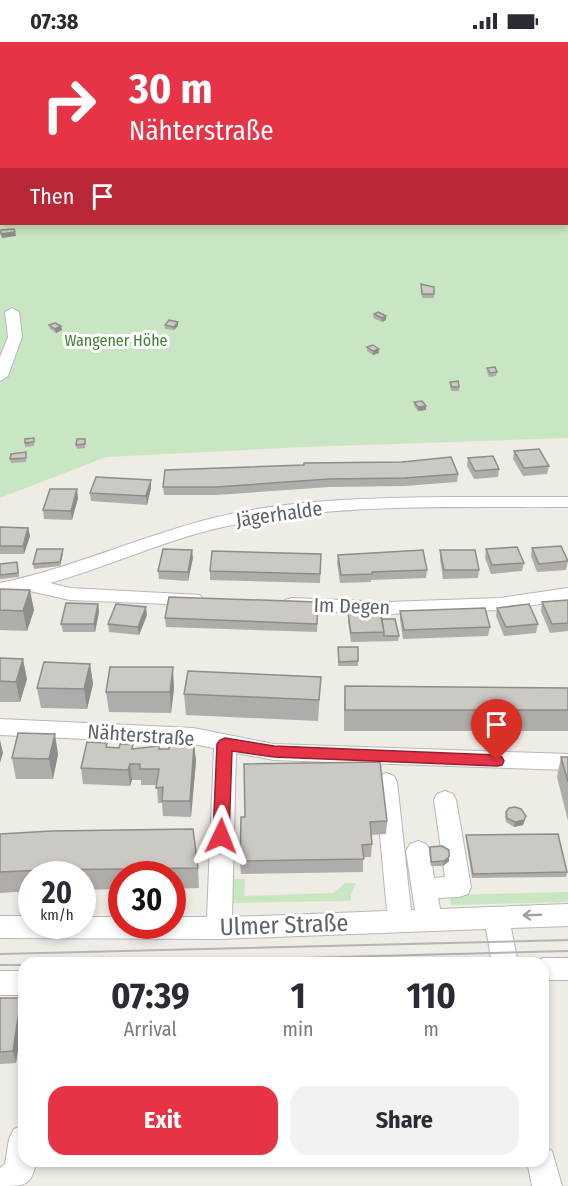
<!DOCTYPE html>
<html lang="en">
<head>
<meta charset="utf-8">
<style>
	:root { --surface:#fff; --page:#f2f2f3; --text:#2b2b33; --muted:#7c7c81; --accent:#e63345 }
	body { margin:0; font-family:"Fira Sans Condensed",sans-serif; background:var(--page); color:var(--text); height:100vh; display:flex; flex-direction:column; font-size:22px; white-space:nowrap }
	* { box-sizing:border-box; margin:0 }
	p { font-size:20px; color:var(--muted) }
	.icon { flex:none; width:33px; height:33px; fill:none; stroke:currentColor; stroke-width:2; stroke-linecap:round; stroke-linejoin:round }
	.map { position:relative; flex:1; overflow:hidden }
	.details { position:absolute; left:18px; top:915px; width:531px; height:210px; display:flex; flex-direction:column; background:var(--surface); border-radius:18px; box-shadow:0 3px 9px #0003 }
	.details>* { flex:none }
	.guide { position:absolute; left:0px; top:0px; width:568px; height:183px; box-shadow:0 3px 9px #0003; background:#e63345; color:#fff; overflow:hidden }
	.speed { position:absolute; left:18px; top:819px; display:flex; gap:12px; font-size:30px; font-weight:700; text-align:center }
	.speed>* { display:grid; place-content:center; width:78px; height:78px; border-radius:50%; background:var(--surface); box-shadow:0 3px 9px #0003; line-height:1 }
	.speed small { font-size:15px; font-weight:400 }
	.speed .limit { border:9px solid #d22; background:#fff; color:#111 }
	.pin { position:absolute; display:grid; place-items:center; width:51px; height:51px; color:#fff; margin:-62px -26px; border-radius:50% 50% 50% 0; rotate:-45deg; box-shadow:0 0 6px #0007 }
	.pin .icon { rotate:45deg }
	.me { position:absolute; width:66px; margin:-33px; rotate:2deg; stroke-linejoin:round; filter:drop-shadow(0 0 4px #0008) }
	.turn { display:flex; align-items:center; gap:21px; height:126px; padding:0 30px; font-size:27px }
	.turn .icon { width:78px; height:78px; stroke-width:2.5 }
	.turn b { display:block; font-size:42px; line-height:51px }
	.then { display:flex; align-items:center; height:57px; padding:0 30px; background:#0003; gap:12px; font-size:22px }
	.eta { display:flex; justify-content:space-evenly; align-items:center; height:102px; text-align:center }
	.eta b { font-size:36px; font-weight:700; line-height:42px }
	.button { display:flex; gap:12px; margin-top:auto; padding:12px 30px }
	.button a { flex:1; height:69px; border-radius:18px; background:var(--accent); color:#fff; font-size:24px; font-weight:700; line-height:69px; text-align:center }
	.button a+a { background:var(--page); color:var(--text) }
	.status { display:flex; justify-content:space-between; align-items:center; height:42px; padding:0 30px; background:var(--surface); direction:ltr }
	.status svg { height:16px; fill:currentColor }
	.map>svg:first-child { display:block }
	.green { fill:#c8e6c1; fill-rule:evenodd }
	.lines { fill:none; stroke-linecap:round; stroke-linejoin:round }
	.minor-casing { stroke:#b5b8bb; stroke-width:2 }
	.minor { fill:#fff; fill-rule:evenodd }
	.tram { stroke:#b3b4b5; stroke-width:2 }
	.wall { fill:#afaca9 }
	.shaded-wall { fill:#8f8c89 }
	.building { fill:#ccc8c4; stroke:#8f8c89; stroke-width:1.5 }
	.oneway { stroke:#9da1a3 }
	.route { fill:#e63345; stroke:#96212d; stroke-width:1.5 }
	.labels { text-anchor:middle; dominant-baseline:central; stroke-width:6; stroke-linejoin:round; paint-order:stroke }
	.far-park-label { font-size:16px; fill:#408236; stroke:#fff }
	.street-label { font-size:20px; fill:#5c6265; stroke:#fff }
	.near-street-label { font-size:24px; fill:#5c6265; stroke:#fff }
</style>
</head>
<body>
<div class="status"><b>07:38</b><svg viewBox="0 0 49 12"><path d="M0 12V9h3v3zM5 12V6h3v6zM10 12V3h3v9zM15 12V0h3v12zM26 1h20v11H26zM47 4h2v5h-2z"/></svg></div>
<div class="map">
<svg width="568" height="1144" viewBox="0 0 568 1144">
	<rect width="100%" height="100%" fill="#efebe5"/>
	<path class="green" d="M 0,0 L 568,0 L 568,396 L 305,405 L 106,415 L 0,456 ZM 2,2 L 567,2 L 567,182 L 2,182 Z
		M 233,837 L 245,837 L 244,854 L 334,851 L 345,841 L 356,841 L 351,853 L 351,859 L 231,861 Z
		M 568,850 L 568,860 L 451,863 L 450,853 Z"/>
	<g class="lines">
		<defs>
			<path id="minor" d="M 102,0 L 121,0 L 101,2 Z
				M 305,0 L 315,0 L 315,2 L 305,2 Z
				M 0,13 L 2,13 L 2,19 L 0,19 Z
				M 12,266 L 19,270 L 22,295 L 8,334 L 0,339 L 0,315 L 8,295 L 5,270 Z
				M 449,455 L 568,455 L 568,465 C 453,466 336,460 223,485 C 164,498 108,525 50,541 L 70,546 L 200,553 L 203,557 L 200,561 L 193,563 L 70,558 L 25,548 L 0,553 L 0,541 C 73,526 141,494 213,476 C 290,457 370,456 449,455 Z
				M 568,546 L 568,558 L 500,568 L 388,572 L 292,568 L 285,566 L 282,562 L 285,558 L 292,556 L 388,560 L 500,556 Z
				M 0,677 L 193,686 L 274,702 L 568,712 L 568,728 L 274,718 L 236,711 L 232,875 L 387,869 L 375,740 L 378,734 L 386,731 L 394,734 L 397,740 L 411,868 L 415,868 L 406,809 L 410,802 L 418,799 L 426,802 L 430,809 L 434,836 L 445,835 L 434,758 L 437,752 L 445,749 L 453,752 L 456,758 L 471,845 L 468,852 L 459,855 L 438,856 L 440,867 L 568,862 L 568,884 L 511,886 L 518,921 L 492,921 L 486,887 L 219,897 L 0,896 L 0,874 L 32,874 L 32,884 L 82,884 L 82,875 L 122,875 L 122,884 L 172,884 L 172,875 L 207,875 L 214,706 L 193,702 L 0,693 Z
				M 543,916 L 568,916 L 568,938 L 543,938 L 543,921 L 533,921 Z
				M 0,929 L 24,929 L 24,953 L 0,953 Z
				M 24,1083 L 24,1119 L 36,1119 C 32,1144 25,1144 0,1144 L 0,1126 L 5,1122 L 9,1097 L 14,1087 Z
				M 543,1105 L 552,1109 L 562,1144 L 532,1144 L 527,1119 L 543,1119 Z"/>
		</defs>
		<use href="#minor" class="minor-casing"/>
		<use href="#minor" class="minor"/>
		<path class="tram" d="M 0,912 L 568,898
			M 113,921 L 568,909
			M 0,923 L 24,923"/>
	</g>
	<path class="wall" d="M 421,242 L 434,252 L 434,256 L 422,256 Z
		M 374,272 L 386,278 L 382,280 L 373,276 Z
		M 49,283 L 61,284 L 62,288 L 56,291 L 50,287 Z
		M 165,283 L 178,284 L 174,288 L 165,287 Z
		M 367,305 L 379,307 L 379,311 L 373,313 L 367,309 Z
		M 487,326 L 497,330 L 496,334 L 489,335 L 487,330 Z
		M 450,340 L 459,345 L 459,349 L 451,349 L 450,344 Z
		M 414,360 L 426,368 L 418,369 L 414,364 Z
		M 85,397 L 85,406 L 77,407 L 76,403 Z
		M 34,400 L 34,404 L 25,405 L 25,401 Z
		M 514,409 L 549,424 L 547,432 L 523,434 L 513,417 Z
		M 26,410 L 26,420 L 11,421 L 10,417 Z
		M 468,416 L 499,427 L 498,435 L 474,437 L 467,424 Z
		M 165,428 L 458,432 L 457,440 L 404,444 L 329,445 L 216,453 L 164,453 L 163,445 Z
		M 151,446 L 147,463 L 91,459 L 90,451 Z
		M 78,456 L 72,478 L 44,477 L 43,468 Z
		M 0,485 L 28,486 L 30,494 L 24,512 L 0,512 Z
		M 532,506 L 568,519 L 566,528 L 537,530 L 531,514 Z
		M 63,507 L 63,511 L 60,524 L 34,527 L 33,522 Z
		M 486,507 L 524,521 L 522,529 L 491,532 L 485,516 Z
		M 440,508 L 479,528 L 478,536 L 443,537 L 440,517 Z
		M 321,512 L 320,541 L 210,538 L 210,529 Z
		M 338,513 L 427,528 L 426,536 L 371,538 L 371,540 L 340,541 L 337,521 Z
		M 193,516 L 188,539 L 159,537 L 158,529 Z
		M 0,522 L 18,524 L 19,535 L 0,537 Z
		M 0,547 L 34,568 L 27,589 L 0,588 Z
		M 568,558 L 568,589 L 550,591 L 541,569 L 542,560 Z
		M 318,560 L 317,590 L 166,585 L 165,576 Z
		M 98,562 L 99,570 L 95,590 L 63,590 L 61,582 Z
		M 497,566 L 538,582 L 536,591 L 504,594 L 496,574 Z
		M 400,569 L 490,585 L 488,594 L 403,597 L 400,577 Z
		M 348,571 L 382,577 L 399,594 L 398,599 L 351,600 L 348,580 Z
		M 147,573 L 139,593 L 109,590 L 108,582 Z
		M 358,605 L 358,624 L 338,624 L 338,610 Z
		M 0,616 L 27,637 L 20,660 L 0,660 Z
		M 90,622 L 93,642 L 87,667 L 41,666 L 37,646 Z
		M 321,635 L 318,679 L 186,673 L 184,652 Z
		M 345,644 L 568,646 L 568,689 L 344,689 L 344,665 Z
		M 174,646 L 171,671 L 109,670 L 106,650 Z
		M 133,702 L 133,707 L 159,704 L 159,707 L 169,707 L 194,703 L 196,719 L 191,775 L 163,774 L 162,761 L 158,761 L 157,743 L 141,743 L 141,738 L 132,738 L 130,744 L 83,742 L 81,726 L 108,705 L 119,706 Z
		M 58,712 L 53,737 L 16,737 L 12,716 Z
		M 561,715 L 568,715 L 568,779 L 557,735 Z
		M 506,770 L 525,778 L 523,783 L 514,785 L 506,780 L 505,775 Z
		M 245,775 L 387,779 L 386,792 L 371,793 L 372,802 L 371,815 L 363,815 L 363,830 L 241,832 L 240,819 Z
		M 0,792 L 198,826 L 199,846 L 172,847 L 172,832 L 122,832 L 122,847 L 82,848 L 82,832 L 32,832 L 32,849 L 0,851 Z
		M 466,793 L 567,830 L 566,835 L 472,836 L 466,797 Z
		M 430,805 L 449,819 L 443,824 L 431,824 L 429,809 Z
		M 0,956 L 24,968 L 16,1021 L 0,1022 Z"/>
	<path class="shaded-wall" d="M 63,0 L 70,0 L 71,2 L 50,1 Z
		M 15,190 L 16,194 L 2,196 L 1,192 Z
		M 386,274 L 386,278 L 382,280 L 382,276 Z
		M 178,280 L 178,284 L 174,288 L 174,285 Z
		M 61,284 L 62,288 L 56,291 L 55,287 Z
		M 379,307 L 379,311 L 373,313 L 373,309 Z
		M 426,364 L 426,368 L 418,369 L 418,365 Z
		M 151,438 L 151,446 L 147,463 L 146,454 Z
		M 77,447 L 78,456 L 72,478 L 71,469 Z
		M 28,486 L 30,494 L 24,512 L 23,504 Z
		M 63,507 L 63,511 L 60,524 L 60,520 Z
		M 192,508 L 193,516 L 188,539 L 188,530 Z
		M 30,548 L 34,568 L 27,589 L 23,569 Z
		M 98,562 L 99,570 L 95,590 L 94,582 Z
		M 146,565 L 147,573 L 139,593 L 138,585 Z
		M 23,617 L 27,637 L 20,660 L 16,640 Z
		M 90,622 L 93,642 L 87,667 L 84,647 Z
		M 173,625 L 174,646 L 171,671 L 170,650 Z
		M 55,692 L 58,712 L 53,737 L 49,717 Z
		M 0,698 L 3,711 L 0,721 Z
		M 194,703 L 196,719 L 191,775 L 190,759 Z
		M 130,722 L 132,738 L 130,744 L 128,728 Z
		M 526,774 L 523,783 L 514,785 L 515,780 Z
		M 449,815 L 449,819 L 443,824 L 444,819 Z
		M 21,956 L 24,968 L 16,1021 L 13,1009 Z"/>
	<path class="building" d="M 14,187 L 15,190 L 1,192 L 1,188 Z
		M 421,242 L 434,245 L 434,252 L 422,252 Z
		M 378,270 L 386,274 L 382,276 L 374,272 Z
		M 169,278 L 178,280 L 174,285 L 165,283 Z
		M 55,281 L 61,284 L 55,287 L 49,283 Z
		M 373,303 L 379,307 L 373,309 L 367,305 Z
		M 495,325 L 497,330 L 490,331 L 487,326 Z
		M 458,339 L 459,345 L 452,345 L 450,340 Z
		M 422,359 L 426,364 L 418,365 L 414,360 Z
		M 34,396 L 34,400 L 25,401 L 25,397 Z
		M 77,397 L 85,397 L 85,402 L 76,403 Z
		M 539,407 L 549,424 L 524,426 L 514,409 Z
		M 26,410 L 26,416 L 10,417 L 11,412 Z
		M 493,414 L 499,427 L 475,429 L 468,416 Z
		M 451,415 L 458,432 L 405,436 L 329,437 L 216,445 L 163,445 L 165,428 L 304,423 L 304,421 L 402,420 Z
		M 96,435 L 151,438 L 146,454 L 90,451 Z
		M 50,447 L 77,447 L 71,469 L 43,468 Z
		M 0,485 L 28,486 L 23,504 L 0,504 Z
		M 561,504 L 568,519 L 539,522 L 532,506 Z
		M 517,505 L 524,521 L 492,523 L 486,507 Z
		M 37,507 L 63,507 L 60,520 L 33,522 Z
		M 163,507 L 192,508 L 188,530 L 158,529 Z
		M 423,508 L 427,528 L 372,530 L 372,532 L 341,533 L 338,513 Z
		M 440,508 L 475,508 L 479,528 L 444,528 Z
		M 212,509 L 321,512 L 320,532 L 210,529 Z
		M 17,520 L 18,531 L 0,533 L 0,522 Z
		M 0,547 L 30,548 L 23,569 L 0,568 Z
		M 169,555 L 318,560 L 317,582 L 165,576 Z
		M 568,558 L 568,581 L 552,582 L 542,560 Z
		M 66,561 L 98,562 L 94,582 L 61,582 Z
		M 116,562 L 146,565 L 138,585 L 108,582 Z
		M 529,562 L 538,582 L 506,585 L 497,566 Z
		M 485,566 L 490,585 L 404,588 L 400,569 Z
		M 380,570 L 384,590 L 351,591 L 348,571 Z
		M 382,577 L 395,577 L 399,594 L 384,594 L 384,590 Z
		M 338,605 L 358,605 L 358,619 L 339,620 Z
		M 0,616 L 23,617 L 16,640 L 0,639 Z
		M 44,620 L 90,622 L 84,647 L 37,646 Z
		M 110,625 L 173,625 L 170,650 L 106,650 Z
		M 188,629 L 321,635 L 319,658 L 184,652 Z
		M 345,644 L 568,646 L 568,668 L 345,668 Z
		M 18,691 L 55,692 L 49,717 L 12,716 Z
		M 87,700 L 107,701 L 106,705 L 119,706 L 120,702 L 133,702 L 132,707 L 159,704 L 159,707 L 169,707 L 169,703 L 194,703 L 190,759 L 162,759 L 163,745 L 156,746 L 159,727 L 140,727 L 140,722 L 130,722 L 128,728 L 81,726 Z
		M 561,715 L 568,715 L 568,740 Z
		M 380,720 L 387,779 L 370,780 L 372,802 L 362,803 L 364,817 L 240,819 L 241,775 L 245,775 L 244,722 Z
		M 515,765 L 521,767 L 526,774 L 524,778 L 515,780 L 507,776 L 506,770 L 509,766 Z
		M 193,787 L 198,826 L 45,828 L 0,830 L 0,792 L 51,789 Z
		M 558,792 L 567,830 L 473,832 L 466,793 Z
		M 442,804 L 449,808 L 449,815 L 444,819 L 431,820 L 430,805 Z
		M 0,956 L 21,956 L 13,1009 L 0,1010 Z"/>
	<defs><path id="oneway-shaft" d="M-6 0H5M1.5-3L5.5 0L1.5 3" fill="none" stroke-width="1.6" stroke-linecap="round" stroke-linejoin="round" transform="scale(1.5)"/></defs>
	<use class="oneway" href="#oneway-shaft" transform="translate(532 873) rotate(178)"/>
	<path class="route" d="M 225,696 L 274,704 L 497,713 L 502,715 L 504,719 L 502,723 L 497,724 L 274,715 L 232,709 L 229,794 L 227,798 L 221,800 L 215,798 L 213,794 L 217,702 L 220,698 Z"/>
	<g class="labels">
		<g class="far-park-label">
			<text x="116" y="298">Wangener Höhe</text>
		</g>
		<g class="street-label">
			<text transform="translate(279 472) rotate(-8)">Jägerhalde</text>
			<text transform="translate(352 564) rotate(2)">Im Degen</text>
			<text transform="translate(141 693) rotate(4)">Nähterstraße</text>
		</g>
		<g class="near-street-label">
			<text transform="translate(284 883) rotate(-2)">Ulmer Straße</text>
		</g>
	</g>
</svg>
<div class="speed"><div>20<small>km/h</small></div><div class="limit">30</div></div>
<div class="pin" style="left:497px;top:719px;background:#d93025"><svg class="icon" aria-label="arrive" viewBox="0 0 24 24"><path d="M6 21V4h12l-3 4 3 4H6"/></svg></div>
<svg class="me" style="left:221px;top:794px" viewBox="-20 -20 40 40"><path d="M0-17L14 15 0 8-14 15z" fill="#e63345" stroke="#fff" stroke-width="4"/></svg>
<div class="guide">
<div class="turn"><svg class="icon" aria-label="right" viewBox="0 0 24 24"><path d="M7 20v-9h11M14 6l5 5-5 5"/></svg><div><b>30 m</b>Nähterstraße</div></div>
<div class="then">Then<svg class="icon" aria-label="arrive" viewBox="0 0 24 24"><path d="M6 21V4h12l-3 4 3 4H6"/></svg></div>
</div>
<section class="details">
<div class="eta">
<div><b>07:39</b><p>Arrival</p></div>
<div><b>1</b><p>min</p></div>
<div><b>110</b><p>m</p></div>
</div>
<div class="button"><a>Exit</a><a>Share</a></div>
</section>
</div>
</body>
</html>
